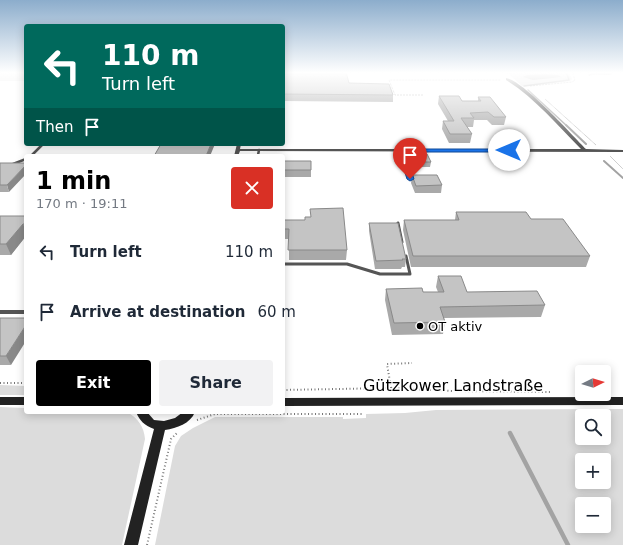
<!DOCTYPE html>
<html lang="en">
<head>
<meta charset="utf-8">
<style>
	:root { --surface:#fff; --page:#f2f2f3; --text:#1f2937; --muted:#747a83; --accent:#000 }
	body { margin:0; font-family:"DejaVu Sans",sans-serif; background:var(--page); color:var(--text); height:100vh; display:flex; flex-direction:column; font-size:15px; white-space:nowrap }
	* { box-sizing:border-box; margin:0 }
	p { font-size:13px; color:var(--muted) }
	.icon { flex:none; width:22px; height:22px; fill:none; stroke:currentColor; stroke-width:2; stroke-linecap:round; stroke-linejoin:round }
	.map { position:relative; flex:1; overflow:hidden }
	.panel { position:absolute; left:24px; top:154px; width:261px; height:260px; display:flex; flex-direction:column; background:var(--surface); border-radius:4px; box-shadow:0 2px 10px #0003 }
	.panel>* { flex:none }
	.guide { position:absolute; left:24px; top:24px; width:261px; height:122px; border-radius:4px; box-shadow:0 2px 10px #0003; background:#00695c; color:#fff; overflow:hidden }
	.needle { width:26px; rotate:85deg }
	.tools { position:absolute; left:575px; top:365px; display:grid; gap:8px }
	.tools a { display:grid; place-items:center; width:36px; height:36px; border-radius:4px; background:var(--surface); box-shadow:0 2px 10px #0003; font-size:20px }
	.pin { position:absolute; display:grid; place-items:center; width:34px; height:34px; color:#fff; margin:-41px -17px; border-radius:50% 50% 50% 0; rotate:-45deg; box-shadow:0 0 4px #0007 }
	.pin .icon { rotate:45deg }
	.me { position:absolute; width:44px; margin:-22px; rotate:270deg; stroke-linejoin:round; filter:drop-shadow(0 0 3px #0008) }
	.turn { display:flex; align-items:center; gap:14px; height:84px; padding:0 12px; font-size:18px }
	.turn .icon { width:52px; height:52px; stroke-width:2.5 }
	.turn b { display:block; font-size:28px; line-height:34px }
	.then { display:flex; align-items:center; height:38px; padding:0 12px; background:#0003; gap:8px; font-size:15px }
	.round { display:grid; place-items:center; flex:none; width:42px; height:42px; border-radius:4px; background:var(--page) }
	.headline { display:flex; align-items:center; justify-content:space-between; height:68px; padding:0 12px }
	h1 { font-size:24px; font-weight:600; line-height:30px; color:var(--accent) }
	.action { display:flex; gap:8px; margin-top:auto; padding:8px 12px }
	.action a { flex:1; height:46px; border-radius:4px; background:var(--accent); color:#fff; font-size:16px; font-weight:600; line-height:46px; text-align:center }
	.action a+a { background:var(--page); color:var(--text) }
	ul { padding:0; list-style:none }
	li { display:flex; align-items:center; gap:12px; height:60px; padding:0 12px }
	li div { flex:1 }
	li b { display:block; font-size:15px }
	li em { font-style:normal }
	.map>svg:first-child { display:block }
	.green { fill:#dcdcdc; fill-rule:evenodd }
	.water { fill:#a3a3a3 }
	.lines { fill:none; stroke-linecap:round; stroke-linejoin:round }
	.stream-far2 { stroke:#a3a3a3; stroke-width:1.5 }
	.stream-far1 { stroke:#a3a3a3; stroke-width:2 }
	.stream { stroke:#a3a3a3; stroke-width:4.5 }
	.path-far1 { stroke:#777; stroke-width:1; stroke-dasharray:0.5 1; stroke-linecap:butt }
	.path { stroke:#777; stroke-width:2; stroke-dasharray:1 2.5; stroke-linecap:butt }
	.service-far2 { stroke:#555; stroke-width:2.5 }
	.service-far1 { stroke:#555; stroke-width:3 }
	.service { stroke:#555; stroke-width:4 }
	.minor { fill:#555; fill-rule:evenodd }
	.secondary { fill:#222; fill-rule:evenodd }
	.wall { fill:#a9a9a9 }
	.shaded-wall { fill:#898989 }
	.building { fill:#c4c4c4; stroke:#898989 }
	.route { fill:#1a73e8; stroke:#114b97 }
	.poi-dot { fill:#000; stroke:#fff; stroke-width:1.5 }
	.labels { text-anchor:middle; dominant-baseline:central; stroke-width:3; stroke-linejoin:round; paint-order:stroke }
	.poi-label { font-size:13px; fill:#000; stroke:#fff; text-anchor:start }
	.near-street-label { font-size:16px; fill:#000; stroke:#fff }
</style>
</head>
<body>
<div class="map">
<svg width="623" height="545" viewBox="0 0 623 545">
	<rect width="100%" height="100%" fill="#fff"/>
	<path class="green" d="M 0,72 L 26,72 L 26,81 L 0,81 Z
		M 492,72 L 571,72 L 569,73 L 572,79 L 570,81 L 522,86 L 509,74 Z
		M 0,385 L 26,386 L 26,395 L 0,395 Z
		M 0,407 L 26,408 L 26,412 L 127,412 C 138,418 144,427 145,439 L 122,545 L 0,545 Z
		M 623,409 L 623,545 L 155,545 L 175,446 L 181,436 L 193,428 L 215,417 L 343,417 L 343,419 L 366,418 L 366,414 L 405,413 L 436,410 ZM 582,416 L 604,416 L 604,438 L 582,438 ZM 582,460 L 604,460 L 604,482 L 582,482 ZM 582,504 L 604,504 L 604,526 L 582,526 Z"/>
	<path class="water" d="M 546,74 L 558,75 L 561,77 L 533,80 L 523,77 L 527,75 Z"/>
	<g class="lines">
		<path class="stream-far2" d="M 589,75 C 596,72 603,75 611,74 L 611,72
			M 524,86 L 569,80 L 566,72
			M 528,90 L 567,126"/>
		<path class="stream-far1" d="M 566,125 L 586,144
			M 604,161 L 623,178"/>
		<path class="stream" d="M 510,433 L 568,545"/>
		<path class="path-far1" d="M 501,72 L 515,73
			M 530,86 L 572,82 L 575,80 L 573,74 L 577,72
			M 423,95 L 395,95 L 389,80 L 501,80
			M 545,99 L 596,145
			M 610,156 L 623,169"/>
		<path class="path" d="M 0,383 L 26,383
			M 391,388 L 387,364 L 412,363
			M 283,390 L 391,388 L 453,391 L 550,392
			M 197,420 L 215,414 L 364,414
			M 147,545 L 171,439 L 177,433"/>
		<path class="service-far2" d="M 401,150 L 410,179
			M 258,155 L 259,150
			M 31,156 L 43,144
			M 13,164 L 26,159"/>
		<path class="service-far1" d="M 398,223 L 402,242
			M 283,264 L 347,264 L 380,274 L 410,274 L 406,256"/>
		<path class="service" d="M 0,312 L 26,312"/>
		<path class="minor" d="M 506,78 C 523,80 572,135 586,149 L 623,150 L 623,152 L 240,151 L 238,156 L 234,156 L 237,144 L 241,144 L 240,149 L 581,149 C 557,125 535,98 506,80 Z"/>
		<path class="secondary" d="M 0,397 L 26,397 L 26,405 L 0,405 Z
			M 623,397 L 623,405 L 283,406 L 283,398 Z
			M 136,412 L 147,412 L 154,420 L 164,421 L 175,418 L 183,412 L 195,412 C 190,424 177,428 165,430 L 138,545 L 124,545 L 154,429 C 144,425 140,421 136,412 Z"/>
	</g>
	<path class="wall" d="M 349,83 L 393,95 L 393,102 L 283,101 L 283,91 Z
		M 439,96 L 462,101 L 478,101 L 478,97 L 506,117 L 504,125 L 492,125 L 487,120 L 474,120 L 473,127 L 467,127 L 472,134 L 470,143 L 449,143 L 442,129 L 443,121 L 448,121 L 438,104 Z
		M 416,154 L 431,162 L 430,167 L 418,167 L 415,159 Z
		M 283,161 L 311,161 L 311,177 L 283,177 Z
		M 0,163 L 9,192 L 0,192 Z
		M 412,175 L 442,185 L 441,193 L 415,193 L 411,183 Z
		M 456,212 L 531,219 L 590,256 L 586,267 L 411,267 L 403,230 L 404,220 L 455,220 Z
		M 0,216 L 26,216 L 26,236 L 11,255 L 0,255 Z
		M 283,220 L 347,250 L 346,260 L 289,260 L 289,239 L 283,239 Z
		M 369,223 L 406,259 L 405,267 L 402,267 L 401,269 L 375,269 L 369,231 Z
		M 438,276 L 467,292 L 545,305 L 541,317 L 444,318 L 445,322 L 443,334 L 392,335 L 385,300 L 386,289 L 423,292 L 438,292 L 436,287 Z
		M 0,318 L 11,365 L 0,365 Z"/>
	<path class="shaded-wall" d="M 211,144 L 215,144 L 210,156 L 206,156 Z
		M 26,165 L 26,174 L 9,192 L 7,185 Z
		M 23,224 L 26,231 L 26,236 L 11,255 L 6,244 Z
		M 26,325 L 26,341 L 11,365 L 6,356 Z"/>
	<path class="building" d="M 284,72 L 346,72 L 349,83 L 389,84 L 393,95 L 283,94 Z
		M 439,96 L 459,96 L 462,101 L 481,101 L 478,97 L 490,97 L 506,117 L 494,117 L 488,112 L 470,113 L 474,118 L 461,118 L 472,134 L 450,134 L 443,121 L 454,121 Z
		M 161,144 L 211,144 L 206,156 L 154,156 Z
		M 416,154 L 427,154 L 431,162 L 419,162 Z
		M 283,161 L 311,161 L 311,170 L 283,170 Z
		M 0,163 L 26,163 L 26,165 L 7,185 L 0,185 Z
		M 412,175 L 437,175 L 442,185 L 416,186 Z
		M 343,208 L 347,250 L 288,250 L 289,229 L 283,229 L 283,220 L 305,220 L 305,217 L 311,217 L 310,209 Z
		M 456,212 L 526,212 L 531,219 L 563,219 L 590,256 L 413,256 L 404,220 L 459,220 Z
		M 0,216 L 26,216 L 26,224 L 23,224 L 6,244 L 0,244 Z
		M 369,223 L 398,223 L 406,259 L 402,259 L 403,260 L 376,261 Z
		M 438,276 L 461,276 L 467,292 L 537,291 L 545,305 L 440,307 L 445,322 L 394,323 L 386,289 L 422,288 L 423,292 L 444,292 Z
		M 0,318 L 26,318 L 26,325 L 6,356 L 0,356 Z"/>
	<linearGradient id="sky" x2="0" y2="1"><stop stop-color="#8cadcc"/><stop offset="0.49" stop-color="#fff"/><stop offset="1" stop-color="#fff" stop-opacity="0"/></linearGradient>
	<rect width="623" height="148" fill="url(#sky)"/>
	<path class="route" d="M 399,149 L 509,149 L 512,150 L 509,152 L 405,152 L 414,179 L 410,181 L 407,179 L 398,150 Z"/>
	<circle class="poi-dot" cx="420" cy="326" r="4"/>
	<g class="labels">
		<g class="poi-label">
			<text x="428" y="326">OT aktiv</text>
		</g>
		<g class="near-street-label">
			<text x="453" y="385">Gützkower Landstraße</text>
		</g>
	</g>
</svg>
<div class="tools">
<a><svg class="needle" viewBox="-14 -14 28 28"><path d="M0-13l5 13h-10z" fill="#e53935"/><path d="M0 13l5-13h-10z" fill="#747a83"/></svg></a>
<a><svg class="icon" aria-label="search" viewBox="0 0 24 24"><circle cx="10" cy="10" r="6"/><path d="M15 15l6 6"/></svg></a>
<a>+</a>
<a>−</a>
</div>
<div class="pin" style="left:410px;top:179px;background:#d93025"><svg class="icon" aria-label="arrive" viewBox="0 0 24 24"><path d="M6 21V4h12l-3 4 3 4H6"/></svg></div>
<svg class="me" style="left:509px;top:150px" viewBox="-20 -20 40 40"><circle r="19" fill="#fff"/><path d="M0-13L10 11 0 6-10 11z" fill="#1a73e8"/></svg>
<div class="guide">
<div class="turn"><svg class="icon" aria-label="left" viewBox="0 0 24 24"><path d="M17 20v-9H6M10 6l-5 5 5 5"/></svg><div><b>110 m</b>Turn left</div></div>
<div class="then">Then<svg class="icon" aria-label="arrive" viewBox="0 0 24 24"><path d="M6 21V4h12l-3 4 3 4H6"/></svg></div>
</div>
<section class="panel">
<div class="headline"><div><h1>1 min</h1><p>170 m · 19:11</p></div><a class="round" style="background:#d93025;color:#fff"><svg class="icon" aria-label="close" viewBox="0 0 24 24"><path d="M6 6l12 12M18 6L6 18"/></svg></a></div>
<ul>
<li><svg class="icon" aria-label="left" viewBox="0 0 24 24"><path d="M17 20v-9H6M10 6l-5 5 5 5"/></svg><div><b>Turn left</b></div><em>110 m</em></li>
<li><svg class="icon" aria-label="arrive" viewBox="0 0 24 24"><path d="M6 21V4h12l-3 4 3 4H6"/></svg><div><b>Arrive at destination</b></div><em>60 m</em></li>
</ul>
<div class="action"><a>Exit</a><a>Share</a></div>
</section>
</div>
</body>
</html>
